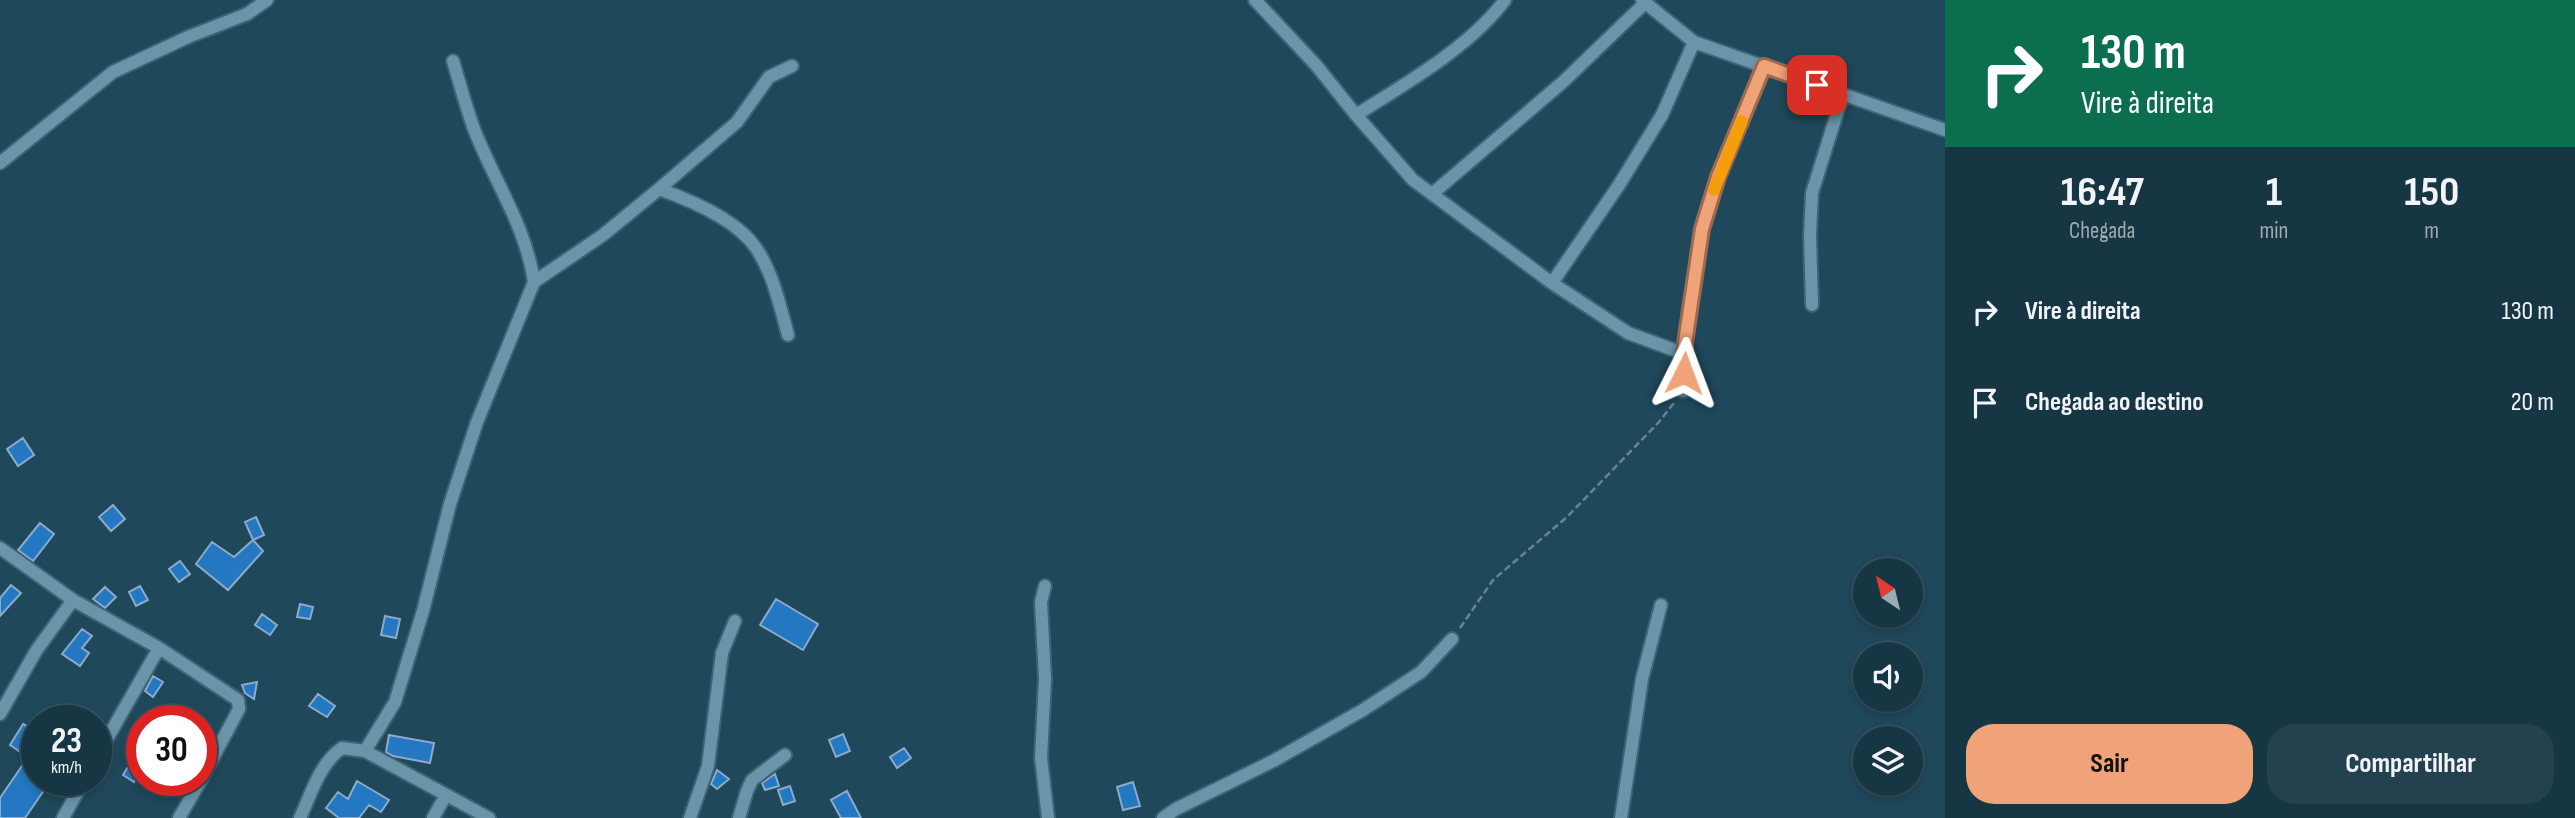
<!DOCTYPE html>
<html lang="pt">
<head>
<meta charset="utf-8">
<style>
	:root { --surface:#173644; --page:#24414f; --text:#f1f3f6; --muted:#9eabb2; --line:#36505d; --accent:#f0a378 }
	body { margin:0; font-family:"Sofia Sans Condensed",sans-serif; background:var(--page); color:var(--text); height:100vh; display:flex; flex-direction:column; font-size:26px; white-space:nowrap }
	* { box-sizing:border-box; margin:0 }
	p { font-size:23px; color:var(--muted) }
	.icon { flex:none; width:38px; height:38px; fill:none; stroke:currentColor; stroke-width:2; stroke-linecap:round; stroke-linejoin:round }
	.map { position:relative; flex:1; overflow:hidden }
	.sheet { display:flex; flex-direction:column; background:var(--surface); width:630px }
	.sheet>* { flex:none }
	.hud { background:#0b6e4f; color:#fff; overflow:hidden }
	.needle { width:46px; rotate:325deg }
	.fabs { position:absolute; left:1853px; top:558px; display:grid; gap:14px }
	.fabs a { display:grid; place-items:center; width:70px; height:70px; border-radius:50%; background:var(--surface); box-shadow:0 4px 10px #0003,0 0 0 2px var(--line); font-size:35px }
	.speed { position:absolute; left:21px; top:705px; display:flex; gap:14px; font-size:35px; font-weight:700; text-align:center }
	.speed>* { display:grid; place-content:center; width:91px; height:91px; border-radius:50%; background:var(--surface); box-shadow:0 4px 10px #0003,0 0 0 2px var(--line); line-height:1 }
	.speed small { font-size:18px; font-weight:400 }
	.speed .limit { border:10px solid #d22; background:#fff; color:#111 }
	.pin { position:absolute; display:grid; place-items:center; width:60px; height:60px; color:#fff; margin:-30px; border-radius:14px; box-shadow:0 4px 10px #0006 }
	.me { position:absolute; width:77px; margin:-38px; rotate:3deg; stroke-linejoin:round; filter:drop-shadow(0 0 5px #0008) }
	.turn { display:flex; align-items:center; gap:24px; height:147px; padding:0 21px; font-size:32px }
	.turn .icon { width:91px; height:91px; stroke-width:2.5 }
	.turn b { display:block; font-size:49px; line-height:60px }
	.eta { display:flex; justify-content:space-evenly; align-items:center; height:119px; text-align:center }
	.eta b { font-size:42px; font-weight:700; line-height:49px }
	.action { display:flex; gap:14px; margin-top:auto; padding:14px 21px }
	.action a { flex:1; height:80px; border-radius:28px; background:var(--accent); color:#111; font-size:28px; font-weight:700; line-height:80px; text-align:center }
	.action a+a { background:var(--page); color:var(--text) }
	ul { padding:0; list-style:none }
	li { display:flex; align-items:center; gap:21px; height:91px; padding:0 21px }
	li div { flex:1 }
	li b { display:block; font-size:26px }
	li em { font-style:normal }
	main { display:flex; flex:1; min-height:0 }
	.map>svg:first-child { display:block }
	.building { fill:#2378c1; stroke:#8caac9; stroke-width:2 }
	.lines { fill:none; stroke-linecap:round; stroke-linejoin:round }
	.minor-casing { stroke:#3e6473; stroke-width:16 }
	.path { stroke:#658595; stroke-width:2.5; stroke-dasharray:7 3.5; stroke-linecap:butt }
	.minor { stroke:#6994a9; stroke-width:12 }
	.route-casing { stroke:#9c6a4e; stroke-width:18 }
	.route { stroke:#f0a378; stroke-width:12 }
	.slow { stroke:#f59e0b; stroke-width:12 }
</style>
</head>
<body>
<main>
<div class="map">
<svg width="1945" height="818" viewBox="0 0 1945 818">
	<rect width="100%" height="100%" fill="#1f485b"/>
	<path class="building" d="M 23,438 L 34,455 L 18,466 L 7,449 Z
		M 113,505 L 125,519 L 111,531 L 99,517 Z
		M 256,517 L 264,535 L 253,540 L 245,522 Z
		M 40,523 L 54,534 L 33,561 L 18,550 Z
		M 253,540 L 263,551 L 228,590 L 196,564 L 212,542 L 234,557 Z
		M 180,561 L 190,574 L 179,582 L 169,569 Z
		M 11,585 L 21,593 L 0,616 L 0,598 Z
		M 140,586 L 148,600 L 136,606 L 129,592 Z
		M 105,587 L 116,597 L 105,608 L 93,599 Z
		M 776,599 L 818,624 L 803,650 L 760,625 Z
		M 300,604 L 313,607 L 310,619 L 297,617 Z
		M 262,614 L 277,625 L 270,635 L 255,625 Z
		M 385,616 L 400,619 L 396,638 L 381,635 Z
		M 82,629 L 92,636 L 82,648 L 89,653 L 80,666 L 62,654 Z
		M 153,676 L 163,682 L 153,697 L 145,691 Z
		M 257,682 L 254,699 L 245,693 L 242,685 Z
		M 318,694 L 335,706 L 327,717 L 309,706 Z
		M 23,724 L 36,731 L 22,753 L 10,745 Z
		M 843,734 L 850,751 L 836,757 L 829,740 Z
		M 389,735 L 434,743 L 430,763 L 393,756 L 386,752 Z
		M 142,743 L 142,769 L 134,782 L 123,775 Z
		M 904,748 L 911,758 L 897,768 L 890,757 Z
		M 24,763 L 37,772 L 37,780 L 51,780 L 25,818 L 0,818 L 0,798 Z
		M 717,770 L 729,779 L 717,789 L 711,784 Z
		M 775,774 L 779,786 L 765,790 L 762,783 Z
		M 357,781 L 389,800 L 381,812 L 369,805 L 359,818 L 339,818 L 326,808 L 338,792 L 348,799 Z
		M 1133,782 L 1140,806 L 1123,810 L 1117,787 Z
		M 790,786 L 795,801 L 783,805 L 778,790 Z
		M 847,791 L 861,818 L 841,818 L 831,800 Z"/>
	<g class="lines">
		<defs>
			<path id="minor" d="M 1255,0 L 1316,65 L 1356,115 L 1413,180 L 1552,283 L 1628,333 L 1685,354
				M 1642,0 L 1694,42 L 1945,130
				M 1356,115 C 1405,84 1470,47 1505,0
				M 0,163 L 113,72 L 188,37 L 247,14 L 267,0
				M 659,189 C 690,200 737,220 756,248 C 773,273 780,306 788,335
				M 1432,194 L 1564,81 L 1645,3
				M 534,282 L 603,235 L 659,189 L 737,122 L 769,77 L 792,66
				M 1552,283 L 1619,185 L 1662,115 L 1694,42
				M 1812,305 L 1810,235 L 1812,193 L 1843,94
				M 1683,391 L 1685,343 L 1702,229 L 1718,177 L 1764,67
				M 0,548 L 73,600 L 159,648 L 238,700 L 239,709 L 201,780
				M 1045,586 L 1041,602 L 1045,679 L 1041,758 L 1048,818
				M 0,714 L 36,651 L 73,600
				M 365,751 L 395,702 L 423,611 L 450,504 L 477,422 L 534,282 C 526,226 494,181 474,129 C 466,107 460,84 453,61
				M 96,758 L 159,648
				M 63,818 L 84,780
				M 179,818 L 201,780
				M 300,818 C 311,794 320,763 342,748 L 365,751 L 489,818
				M 433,818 L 446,795
				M 690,818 L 708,766 L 722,653 L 735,621
				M 739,818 L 747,791 L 752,780 L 785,755
				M 1163,818 L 1176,809 L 1275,760 L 1363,710 L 1421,672 L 1452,639
				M 1621,818 L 1642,679 L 1661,605"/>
		</defs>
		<use href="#minor" class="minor-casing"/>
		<path class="path" d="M 1460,628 L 1493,580 L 1567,517 L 1659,422 L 1674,403"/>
		<use href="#minor" class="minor"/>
	</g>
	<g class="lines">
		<defs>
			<path id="route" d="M 1684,373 L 1685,343 L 1702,229 L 1718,177 L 1764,66 L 1817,85"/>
		</defs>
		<use href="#route" class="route-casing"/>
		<use href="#route" class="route"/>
		<path class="slow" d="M 1714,190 L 1742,121"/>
	</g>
</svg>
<div class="fabs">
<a><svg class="needle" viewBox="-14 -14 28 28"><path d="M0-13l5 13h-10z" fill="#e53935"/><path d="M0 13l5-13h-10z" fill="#9eabb2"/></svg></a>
<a><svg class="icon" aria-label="sound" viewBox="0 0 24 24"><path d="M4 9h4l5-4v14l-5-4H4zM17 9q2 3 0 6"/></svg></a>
<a><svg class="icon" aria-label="layers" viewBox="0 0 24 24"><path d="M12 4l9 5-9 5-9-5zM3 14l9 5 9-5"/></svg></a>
</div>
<div class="speed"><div>23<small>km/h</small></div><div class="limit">30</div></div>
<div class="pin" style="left:1817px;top:85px;background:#d93025"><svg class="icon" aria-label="arrive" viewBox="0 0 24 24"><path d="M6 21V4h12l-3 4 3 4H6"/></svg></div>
<svg class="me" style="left:1684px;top:373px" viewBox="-20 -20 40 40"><path d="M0-17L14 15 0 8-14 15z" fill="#f0a378" stroke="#fff" stroke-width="4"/></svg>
</div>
<section class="sheet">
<div class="hud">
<div class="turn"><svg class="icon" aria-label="right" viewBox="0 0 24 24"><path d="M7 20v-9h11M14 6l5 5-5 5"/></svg><div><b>130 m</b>Vire à direita</div></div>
</div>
<div class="eta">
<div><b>16:47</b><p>Chegada</p></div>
<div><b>1</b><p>min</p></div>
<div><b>150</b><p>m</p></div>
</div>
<ul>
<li><svg class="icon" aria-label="right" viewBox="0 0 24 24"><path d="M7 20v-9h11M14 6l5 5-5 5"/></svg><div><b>Vire à direita</b></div><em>130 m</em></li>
<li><svg class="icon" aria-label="arrive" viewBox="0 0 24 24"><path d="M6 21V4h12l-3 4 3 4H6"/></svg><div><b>Chegada ao destino</b></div><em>20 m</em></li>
</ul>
<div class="action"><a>Sair</a><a>Compartilhar</a></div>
</section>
</main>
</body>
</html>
